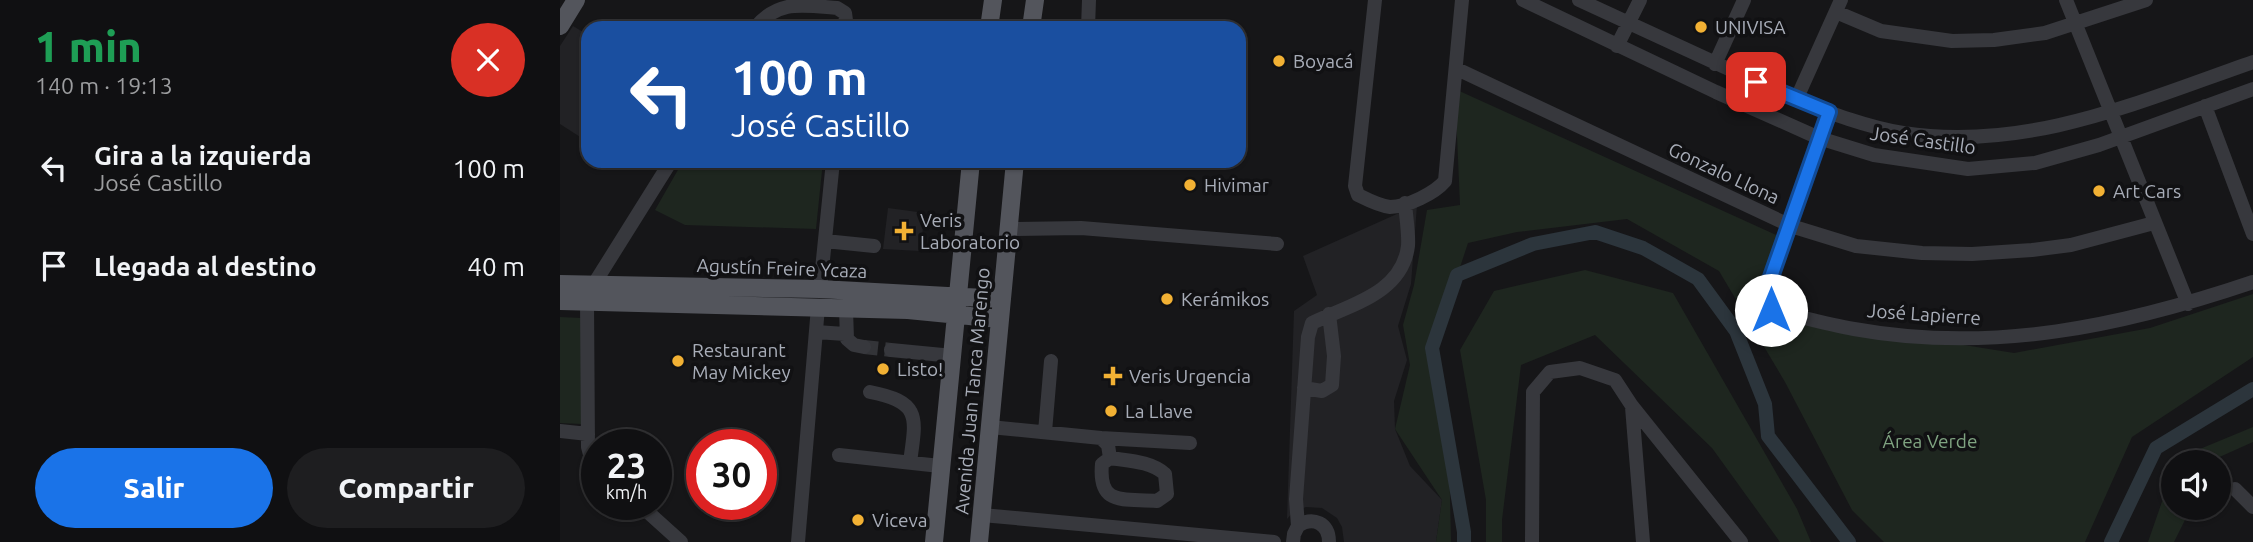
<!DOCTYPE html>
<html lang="es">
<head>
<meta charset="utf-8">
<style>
	:root { --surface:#101012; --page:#1e1e20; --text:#f1f3f6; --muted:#9c9d9f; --line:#303032; --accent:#1a73e8 }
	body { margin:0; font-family:Ubuntu,sans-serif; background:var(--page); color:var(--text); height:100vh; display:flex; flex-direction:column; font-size:26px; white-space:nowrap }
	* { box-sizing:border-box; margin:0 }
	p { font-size:23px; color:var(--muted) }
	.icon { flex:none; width:38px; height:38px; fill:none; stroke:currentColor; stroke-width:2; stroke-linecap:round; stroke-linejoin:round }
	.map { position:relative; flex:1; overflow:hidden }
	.panel { display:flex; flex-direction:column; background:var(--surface); width:560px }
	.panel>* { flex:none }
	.hud { position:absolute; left:21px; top:21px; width:665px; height:147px; border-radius:21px; box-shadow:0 2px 5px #0004,0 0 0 2px var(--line); background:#1a4fa0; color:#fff; overflow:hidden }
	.fabs { position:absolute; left:1601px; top:450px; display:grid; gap:14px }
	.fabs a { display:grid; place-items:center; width:70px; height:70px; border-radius:50%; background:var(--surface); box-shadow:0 2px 5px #0004,0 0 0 2px var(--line); font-size:35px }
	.speed { position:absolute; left:21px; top:429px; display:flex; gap:14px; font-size:35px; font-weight:700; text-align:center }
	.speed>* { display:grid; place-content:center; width:91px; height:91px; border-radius:50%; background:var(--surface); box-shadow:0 2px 5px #0004,0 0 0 2px var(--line); line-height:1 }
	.speed small { font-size:18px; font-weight:400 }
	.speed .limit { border:10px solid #d22; background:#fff; color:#111 }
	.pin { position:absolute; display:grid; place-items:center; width:60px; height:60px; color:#fff; margin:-30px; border-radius:14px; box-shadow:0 4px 10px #0006 }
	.me { position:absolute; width:77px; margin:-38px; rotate:0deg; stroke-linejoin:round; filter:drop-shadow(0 0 5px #0008) }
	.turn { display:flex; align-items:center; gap:24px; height:147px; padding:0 35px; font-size:32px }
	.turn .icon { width:91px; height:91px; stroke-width:2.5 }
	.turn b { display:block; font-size:49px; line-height:60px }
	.round { display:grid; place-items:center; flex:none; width:74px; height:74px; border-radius:37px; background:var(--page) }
	.summary { display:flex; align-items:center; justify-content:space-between; height:119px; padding:0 35px }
	h1 { font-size:42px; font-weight:800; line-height:52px; color:#1e9e55 }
	.button { display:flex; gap:14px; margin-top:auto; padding:14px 35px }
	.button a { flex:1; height:80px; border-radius:42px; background:var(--accent); color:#fff; font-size:28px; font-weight:800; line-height:80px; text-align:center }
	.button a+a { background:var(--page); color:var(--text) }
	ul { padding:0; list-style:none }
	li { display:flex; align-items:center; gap:21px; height:98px; padding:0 35px }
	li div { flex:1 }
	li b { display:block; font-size:26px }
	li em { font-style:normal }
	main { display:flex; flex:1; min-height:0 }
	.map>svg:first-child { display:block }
	.built { fill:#222225 }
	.green { fill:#1e261f }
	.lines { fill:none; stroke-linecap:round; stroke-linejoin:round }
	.canal { stroke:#2c353c; stroke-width:14 }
	.minor-tunnel { stroke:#333438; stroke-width:14; stroke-dasharray:14 7; stroke-linecap:butt }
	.minor { stroke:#37383d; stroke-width:14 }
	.major { stroke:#53555c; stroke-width:18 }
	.route-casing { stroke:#114b97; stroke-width:18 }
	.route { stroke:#1a73e8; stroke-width:12 }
	.poi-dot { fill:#f2b134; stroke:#111113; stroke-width:2.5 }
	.labels { text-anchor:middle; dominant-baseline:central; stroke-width:7; stroke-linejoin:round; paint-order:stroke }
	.poi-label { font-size:19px; fill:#a8adb8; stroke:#111113; text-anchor:start }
	.street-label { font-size:19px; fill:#a8adb8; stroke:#111113 }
	.park-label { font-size:19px; fill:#7fa381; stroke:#111113 }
</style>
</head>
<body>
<main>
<section class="panel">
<div class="summary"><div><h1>1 min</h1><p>140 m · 19:13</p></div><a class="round" style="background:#d93025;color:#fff"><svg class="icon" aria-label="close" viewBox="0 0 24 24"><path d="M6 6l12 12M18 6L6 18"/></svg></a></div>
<ul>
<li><svg class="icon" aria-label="left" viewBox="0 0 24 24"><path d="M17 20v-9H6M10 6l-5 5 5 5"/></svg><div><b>Gira a la izquierda</b><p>José Castillo</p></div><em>100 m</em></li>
<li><svg class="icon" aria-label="arrive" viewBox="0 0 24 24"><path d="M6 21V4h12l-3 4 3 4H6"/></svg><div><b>Llegada al destino</b></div><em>40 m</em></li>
</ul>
<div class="button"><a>Salir</a><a>Compartir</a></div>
</section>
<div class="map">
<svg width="1693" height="542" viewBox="0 0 1693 542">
	<rect width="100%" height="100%" fill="#161618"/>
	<path class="built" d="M 13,26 L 28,35 L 28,142 L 0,124 L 0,46 Z
		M 857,205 L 851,284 L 838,326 L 847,360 L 834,401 L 835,429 L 850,466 L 882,500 L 876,542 L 784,542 L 782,527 L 777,518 L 762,508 L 746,507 L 733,512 L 727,519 L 734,311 L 757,295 L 743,256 Z
		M 328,208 L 365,213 L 360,251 L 323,249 Z"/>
	<path class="green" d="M 895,89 L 1225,239 L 1192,311 L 1454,353 L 1590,328 L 1693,294 L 1693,357 L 1572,437 L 1525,542 L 1324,542 L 1292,510 L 1225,382 L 1159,271 L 1067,219 L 957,232 L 908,243 L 870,358 L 889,451 L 891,542 L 876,542 L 882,500 L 835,429 L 850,365 L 843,325 L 854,285 L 867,210 L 900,205 Z
		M 123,161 L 263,161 L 256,229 L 125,225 L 95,210 Z
		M 1025,270 L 1113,293 L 1237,509 L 1251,542 L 1220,542 L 1152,448 L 1035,335 L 961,365 L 942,520 L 942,542 L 926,542 L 926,500 L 900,350 L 934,291 Z
		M 0,317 L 21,318 L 21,424 L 0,423 Z
		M 1693,427 L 1693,442 L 1655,459 L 1653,462 L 1622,462 L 1635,451 Z
		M 1613,470 L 1614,508 L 1631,508 L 1614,542 L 1588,542 Z"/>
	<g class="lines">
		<path class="canal" d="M 904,542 L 904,532 L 872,348 L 897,275 L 973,244 L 1035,232 L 1083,248 L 1138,279 L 1176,331 L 1205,404 L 1208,436 L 1289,542
			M 1551,542 L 1596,448 L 1693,389"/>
		<path class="minor-tunnel" d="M 304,347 L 331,350"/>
		<path class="minor" d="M 815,0 L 795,186 L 798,195 C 808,200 819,206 830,207 C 847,207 875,193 885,181 L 902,0
			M 963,0 L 1156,92 L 1259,138 L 1314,155 L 1408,169 L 1475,163 L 1539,145 L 1693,89
			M 1019,0 L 1236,100 C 1270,113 1307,127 1343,133 C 1467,152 1578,102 1693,62
			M 1506,0 L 1628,304
			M 1276,12 L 1321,31 L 1392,41 L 1434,40 L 1485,33 L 1586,0
			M 195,28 C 218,0 240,5 277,8 L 285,13 L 287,28
			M 528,28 L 529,0
			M 1057,46 L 1080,0
			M 1155,64 L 1184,0
			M 897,69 L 1231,226 L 1296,246 L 1362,253 L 1412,254 L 1472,250 L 1511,245 L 1594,223
			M 1236,100 L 1281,0
			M 1645,106 L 1693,234
			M 1269,112 L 1205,294 L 1205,302 L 1211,310 C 1238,316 1266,324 1294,329 C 1432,354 1563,326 1693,282
			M 449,229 L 521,228 L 717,244
			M 265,241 L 314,246
			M 34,284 L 111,161
			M 260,289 L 273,161
			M 27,301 L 28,447 L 32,462 L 37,466
			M 286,309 L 287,339 L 294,345 L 304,347
			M 256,332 L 285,334
			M 331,350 L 393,356
			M 744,388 L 762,391 L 772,385 L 774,356 L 769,314
			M 310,392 C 362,402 356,418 350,462
			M 1072,407 L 1083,542
			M 430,427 L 541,438 L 548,445 L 550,458 L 542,464 C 538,507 564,498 597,501 L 607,494 L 605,474 C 590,461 569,461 550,458
			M 0,431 L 28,434
			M 485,432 L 491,361
			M 541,438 L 630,443
			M 279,455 L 380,466
			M 1675,489 L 1693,507
			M 79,504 L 121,542
			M 422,515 L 714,542
			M 738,526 C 753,516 769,523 769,542
			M 238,542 L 258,307
			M 733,542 L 734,534 L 738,526 L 736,499 L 748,337 L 752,323 C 789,305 842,294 848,246 C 849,233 846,217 845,203
			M 972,542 L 973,392 L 990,372 L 1020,368 L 1055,380 L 1072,406 L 1181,542"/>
		<path class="major" d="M 0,26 L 16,0
			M 429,28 L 433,0
			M 471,28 L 475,0
			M 0,284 L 260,289 L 442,299
			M 0,301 L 348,310 L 440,319
			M 374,542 L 411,161
			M 419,542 L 455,161"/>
	</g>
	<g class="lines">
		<defs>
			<path id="route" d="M 1196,82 L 1269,112 L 1205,294 L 1206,304 L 1211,310"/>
		</defs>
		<use href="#route" class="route-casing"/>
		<use href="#route" class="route"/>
	</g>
	<g class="poi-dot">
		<circle cx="1141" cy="27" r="7"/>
		<circle cx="719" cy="61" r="7"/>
		<circle cx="630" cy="185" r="7"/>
		<circle cx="1539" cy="191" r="7"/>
		<path d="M340.5 220.5h7v7h7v7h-7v7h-7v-7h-7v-7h7z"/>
		<circle cx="607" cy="299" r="7"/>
		<circle cx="118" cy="361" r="7"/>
		<circle cx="323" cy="369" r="7"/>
		<path d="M549.5 365.5h7v7h7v7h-7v7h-7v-7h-7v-7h7z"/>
		<circle cx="551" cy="411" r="7"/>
		<circle cx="298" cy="520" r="7"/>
	</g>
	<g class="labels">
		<g class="poi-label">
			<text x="1155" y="27">UNIVISA</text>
			<text x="733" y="61">Boyacá</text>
			<text x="644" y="185">Hivimar</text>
			<text x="1553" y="191">Art Cars</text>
			<text x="360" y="220">Veris<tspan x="360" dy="22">Laboratorio</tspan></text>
			<text x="621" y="299">Kerámikos</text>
			<text x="132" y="350">Restaurant<tspan x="132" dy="22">May Mickey</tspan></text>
			<text x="337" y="369">Listo!</text>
			<text x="569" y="376">Veris Urgencia</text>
			<text x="565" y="411">La Llave</text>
			<text x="312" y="520">Viceva</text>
		</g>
		<g class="street-label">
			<text transform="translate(1363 140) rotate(8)">José Castillo</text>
			<text transform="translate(1164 173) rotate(25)">Gonzalo Llona</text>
			<text transform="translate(222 268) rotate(2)">Agustín Freire Ycaza</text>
			<text transform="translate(1364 314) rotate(4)">José Lapierre</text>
			<text transform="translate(412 391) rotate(-85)">Avenida Juan Tanca Marengo</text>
		</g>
		<g class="park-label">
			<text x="1370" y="441">Área Verde</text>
		</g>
	</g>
</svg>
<div class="fabs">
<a><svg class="icon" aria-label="sound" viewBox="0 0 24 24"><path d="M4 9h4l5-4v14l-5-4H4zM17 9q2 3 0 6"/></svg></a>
</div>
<div class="speed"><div>23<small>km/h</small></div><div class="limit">30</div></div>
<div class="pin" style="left:1196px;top:82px;background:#d93025"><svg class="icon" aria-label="arrive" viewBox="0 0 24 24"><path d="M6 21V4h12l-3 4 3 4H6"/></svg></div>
<svg class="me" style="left:1211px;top:310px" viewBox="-20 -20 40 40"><circle r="19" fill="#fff"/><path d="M0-13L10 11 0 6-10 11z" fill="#1a73e8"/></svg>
<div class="hud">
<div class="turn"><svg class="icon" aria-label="left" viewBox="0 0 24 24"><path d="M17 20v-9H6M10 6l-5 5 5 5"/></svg><div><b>100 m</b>José Castillo</div></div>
</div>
</div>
</main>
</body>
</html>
